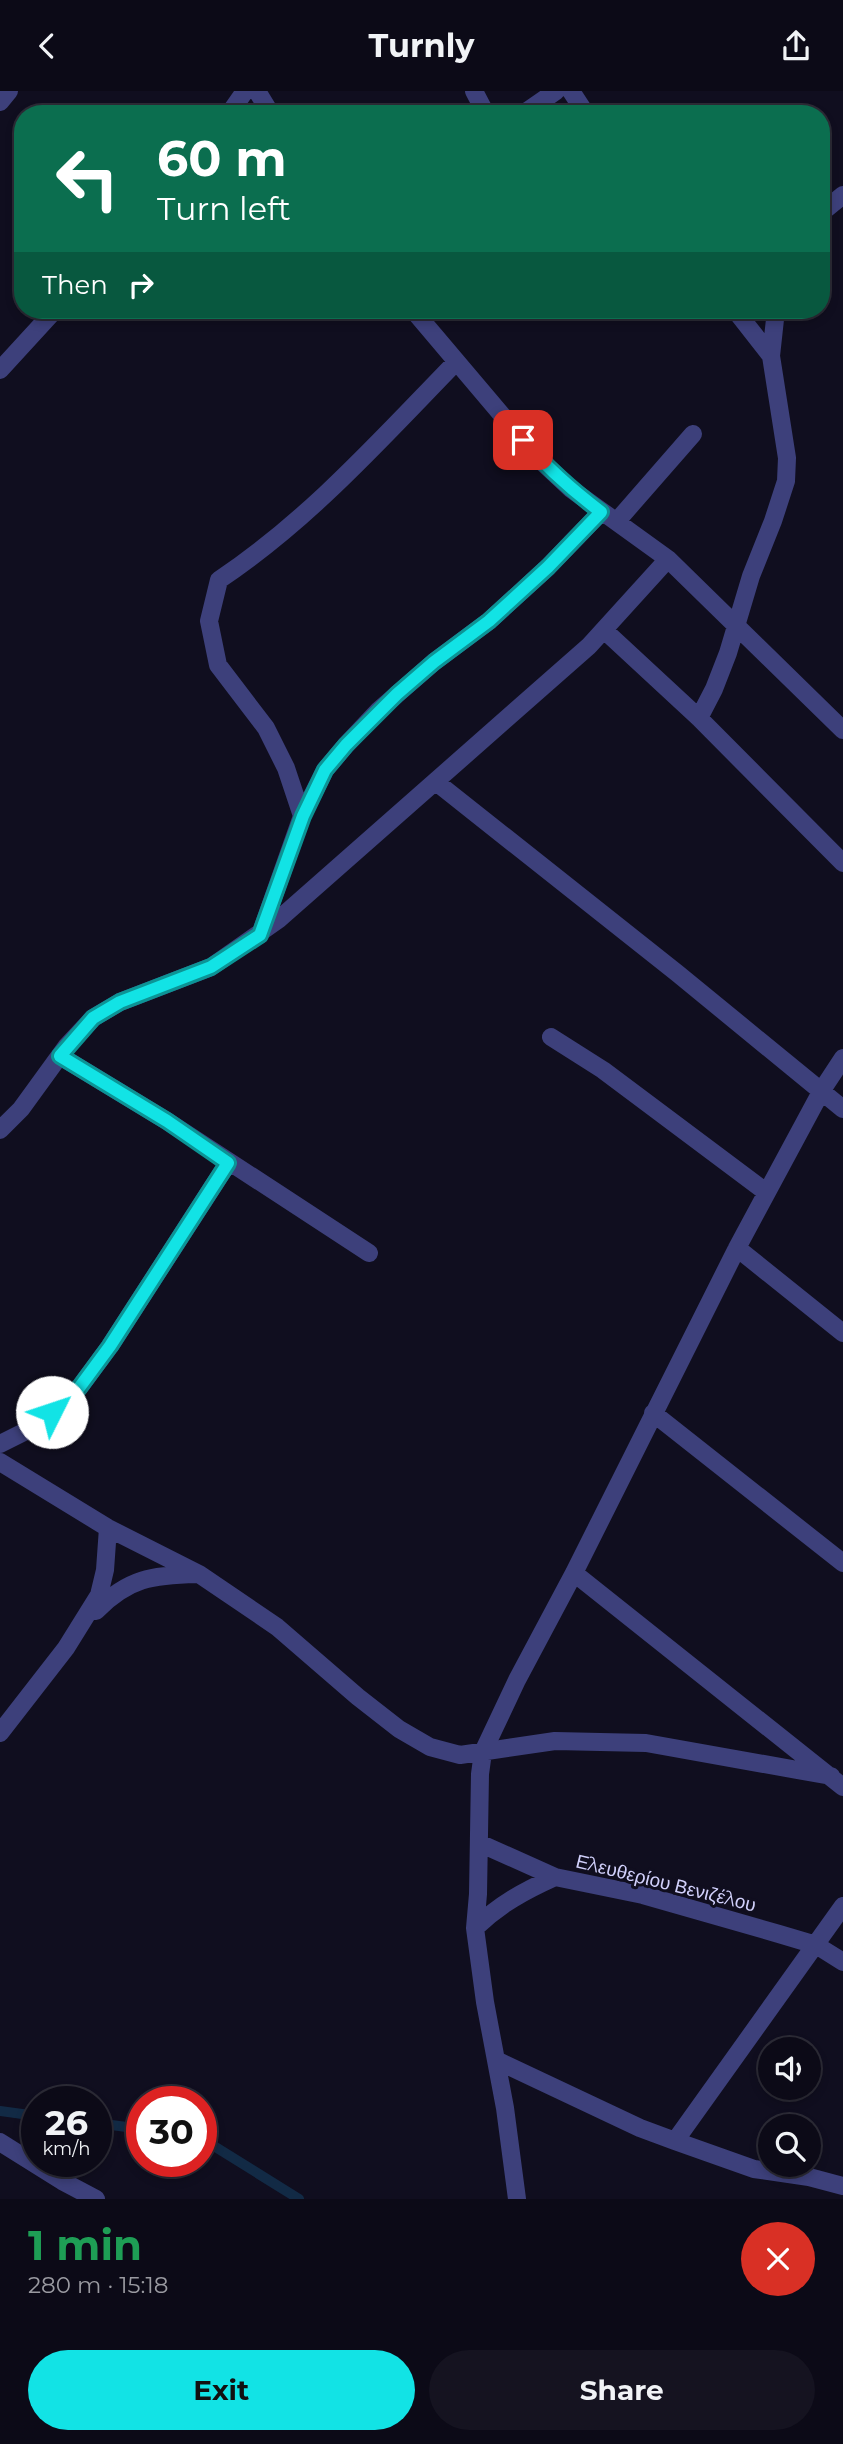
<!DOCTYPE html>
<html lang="en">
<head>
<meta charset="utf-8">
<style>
	:root { --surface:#0c0a17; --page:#151320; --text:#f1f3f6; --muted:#9a9aa1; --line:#2c2b36; --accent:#12e3e5 }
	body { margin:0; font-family:Montserrat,sans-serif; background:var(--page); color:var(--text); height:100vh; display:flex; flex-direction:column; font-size:26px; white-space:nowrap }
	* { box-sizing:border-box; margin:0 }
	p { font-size:23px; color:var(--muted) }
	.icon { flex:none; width:38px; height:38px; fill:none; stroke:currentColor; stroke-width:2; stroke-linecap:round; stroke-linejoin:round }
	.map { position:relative; height:2108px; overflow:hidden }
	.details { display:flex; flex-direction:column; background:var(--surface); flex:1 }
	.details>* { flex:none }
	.hud { position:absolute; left:14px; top:14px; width:816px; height:214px; border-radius:28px; box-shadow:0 4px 10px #0003,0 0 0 2px var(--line); background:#0b6e4f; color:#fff; overflow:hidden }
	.fabs { position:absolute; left:758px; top:1946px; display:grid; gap:14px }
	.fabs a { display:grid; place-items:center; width:63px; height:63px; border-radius:50%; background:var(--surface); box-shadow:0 4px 10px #0003,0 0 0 2px var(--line); font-size:35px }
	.speed { position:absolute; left:21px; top:1995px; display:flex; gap:14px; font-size:35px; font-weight:700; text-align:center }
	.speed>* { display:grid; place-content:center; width:91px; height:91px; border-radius:50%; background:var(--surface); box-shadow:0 4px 10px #0003,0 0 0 2px var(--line); line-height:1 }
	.speed small { font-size:18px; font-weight:400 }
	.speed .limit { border:10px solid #d22; background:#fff; color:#111 }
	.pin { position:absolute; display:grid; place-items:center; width:60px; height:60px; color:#fff; margin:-30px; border-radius:14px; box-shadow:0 4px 10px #0006 }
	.me { position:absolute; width:77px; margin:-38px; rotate:49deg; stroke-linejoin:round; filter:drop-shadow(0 0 5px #0008) }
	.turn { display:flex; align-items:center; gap:24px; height:147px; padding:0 28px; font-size:32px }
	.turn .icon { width:91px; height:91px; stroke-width:2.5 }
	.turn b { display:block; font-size:49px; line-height:60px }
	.then { display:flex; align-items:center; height:66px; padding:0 28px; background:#0003; gap:14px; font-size:26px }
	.round { display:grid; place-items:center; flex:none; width:74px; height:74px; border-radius:37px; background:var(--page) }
	.summary { display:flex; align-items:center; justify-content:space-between; height:119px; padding:0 28px }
	h1 { font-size:42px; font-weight:700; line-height:52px; color:#1e9e55 }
	.primary-button { display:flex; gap:14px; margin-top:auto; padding:14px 28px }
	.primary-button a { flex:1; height:80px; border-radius:42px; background:var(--accent); color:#111; font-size:28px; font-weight:700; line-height:80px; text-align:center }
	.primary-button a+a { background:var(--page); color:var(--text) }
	header { display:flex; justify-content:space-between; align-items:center; height:91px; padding:0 28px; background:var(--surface); font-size:32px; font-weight:700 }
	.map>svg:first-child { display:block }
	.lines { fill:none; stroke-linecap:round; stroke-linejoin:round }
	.stream { stroke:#122a45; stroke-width:10 }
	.minor { stroke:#3d407b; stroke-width:18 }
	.route-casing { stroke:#0c9495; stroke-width:18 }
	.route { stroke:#12e3e5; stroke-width:12 }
	.labels { text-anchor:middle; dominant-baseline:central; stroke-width:6; stroke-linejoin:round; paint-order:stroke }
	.street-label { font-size:19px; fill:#d1d0fb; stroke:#100e1f }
</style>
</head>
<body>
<header><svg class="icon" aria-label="back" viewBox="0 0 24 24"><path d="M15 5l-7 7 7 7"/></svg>Turnly<svg class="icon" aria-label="share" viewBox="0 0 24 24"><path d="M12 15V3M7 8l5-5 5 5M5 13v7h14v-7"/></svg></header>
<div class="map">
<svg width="843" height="2108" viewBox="0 0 843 2108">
	<rect width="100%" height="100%" fill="#100e1f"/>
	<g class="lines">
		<path class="stream" d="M 0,2020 L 37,2025
			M 96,2032 L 142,2038
			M 201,2047 L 299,2108"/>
		<path class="minor" d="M 257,0 L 271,23
			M 474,0 L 486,23
			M 571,0 L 586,23
			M 0,11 L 9,0
			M 229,23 L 245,0
			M 523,23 L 556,0
			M 821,122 L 843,104
			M 413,219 L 540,369 L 571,398 L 668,468 L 843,639
			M 735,219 L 771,265
			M 0,279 L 55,219
			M 617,430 L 693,343
			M 604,539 L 699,627 L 843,772
			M 699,627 L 714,598 L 728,562 L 751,485 L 773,430 L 786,390 L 787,367 L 771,265 L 776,219
			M 436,691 L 677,882 L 843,1018
			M 302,725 L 286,677 L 266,637 L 218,574 L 209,530 L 219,489 C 309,429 381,348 456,271
			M 260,844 L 302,725 L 325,679 L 346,654 L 379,619 L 434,571 L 489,530 L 548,476 L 601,421
			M 551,946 L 603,979 L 766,1101
			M 60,965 L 167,1030 L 369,1162
			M 0,1039 L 21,1018 L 66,956 L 93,927 L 120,911 L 211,876 L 278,829 L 589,555 L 668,468
			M 737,1157 L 843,1242
			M 653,1322 L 843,1472
			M 0,1353 L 24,1341 L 79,1297 L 110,1255 L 228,1072
			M 0,1371 L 108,1437 L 199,1483 L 277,1536 L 358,1606 L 399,1638 L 430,1656 L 460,1664 L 555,1650 L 646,1652 L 831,1685
			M 574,1482 L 843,1696
			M 96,1520 C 128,1487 153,1484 197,1483
			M 0,1642 L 66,1557 L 99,1504 L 105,1479 L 108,1437
			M 479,1752 L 555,1786 L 643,1804 L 779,1843 L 816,1854 L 843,1871
			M 475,1837 C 500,1813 524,1800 555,1786
			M 498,1970 L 640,2037 L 675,2050 L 754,2078 L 809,2086 L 843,2095
			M 675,2050 L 843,1815
			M 0,2051 L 62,2090 L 96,2108
			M 517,2108 L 505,2017 L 485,1911 L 475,1837 L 478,1803 L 480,1683 L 483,1661 L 517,1589 L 574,1482 L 737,1157 L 822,999 L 843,967"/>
	</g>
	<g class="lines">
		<defs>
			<path id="route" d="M 52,1321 L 79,1297 L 110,1255 L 228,1072 L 167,1030 L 60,965 L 93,927 L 120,911 L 211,876 L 260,844 L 303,725 L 325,679 L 346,654 L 397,603 L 434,571 L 489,530 L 548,476 L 601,421 C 572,399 546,376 523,349"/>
		</defs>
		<use href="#route" class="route-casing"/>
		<use href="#route" class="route"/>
	</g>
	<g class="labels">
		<g class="street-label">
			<text transform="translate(666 1792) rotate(14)">Ελευθερίου Βενιζέλου</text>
		</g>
	</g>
</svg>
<div class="fabs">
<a><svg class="icon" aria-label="sound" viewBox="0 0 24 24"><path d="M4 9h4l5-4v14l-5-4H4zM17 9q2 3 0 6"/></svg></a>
<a><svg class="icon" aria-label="search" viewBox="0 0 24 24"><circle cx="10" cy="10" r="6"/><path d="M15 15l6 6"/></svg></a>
</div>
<div class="speed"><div>26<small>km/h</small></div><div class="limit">30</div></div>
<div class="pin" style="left:523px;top:349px;background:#d93025"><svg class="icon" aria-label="arrive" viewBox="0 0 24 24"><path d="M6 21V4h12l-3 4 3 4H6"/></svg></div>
<svg class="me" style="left:52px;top:1321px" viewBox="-20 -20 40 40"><circle r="19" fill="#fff"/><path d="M0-13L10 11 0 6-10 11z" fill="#12e3e5"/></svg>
<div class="hud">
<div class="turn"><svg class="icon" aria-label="left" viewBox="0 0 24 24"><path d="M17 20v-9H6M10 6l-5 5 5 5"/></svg><div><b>60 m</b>Turn left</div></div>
<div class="then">Then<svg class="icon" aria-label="right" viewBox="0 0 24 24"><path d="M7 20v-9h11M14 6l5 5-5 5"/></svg></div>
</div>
</div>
<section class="details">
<div class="summary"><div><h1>1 min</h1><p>280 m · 15:18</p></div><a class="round" style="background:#d93025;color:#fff"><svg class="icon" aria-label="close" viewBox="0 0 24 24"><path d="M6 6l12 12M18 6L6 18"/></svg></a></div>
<div class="primary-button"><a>Exit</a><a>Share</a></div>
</section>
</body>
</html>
